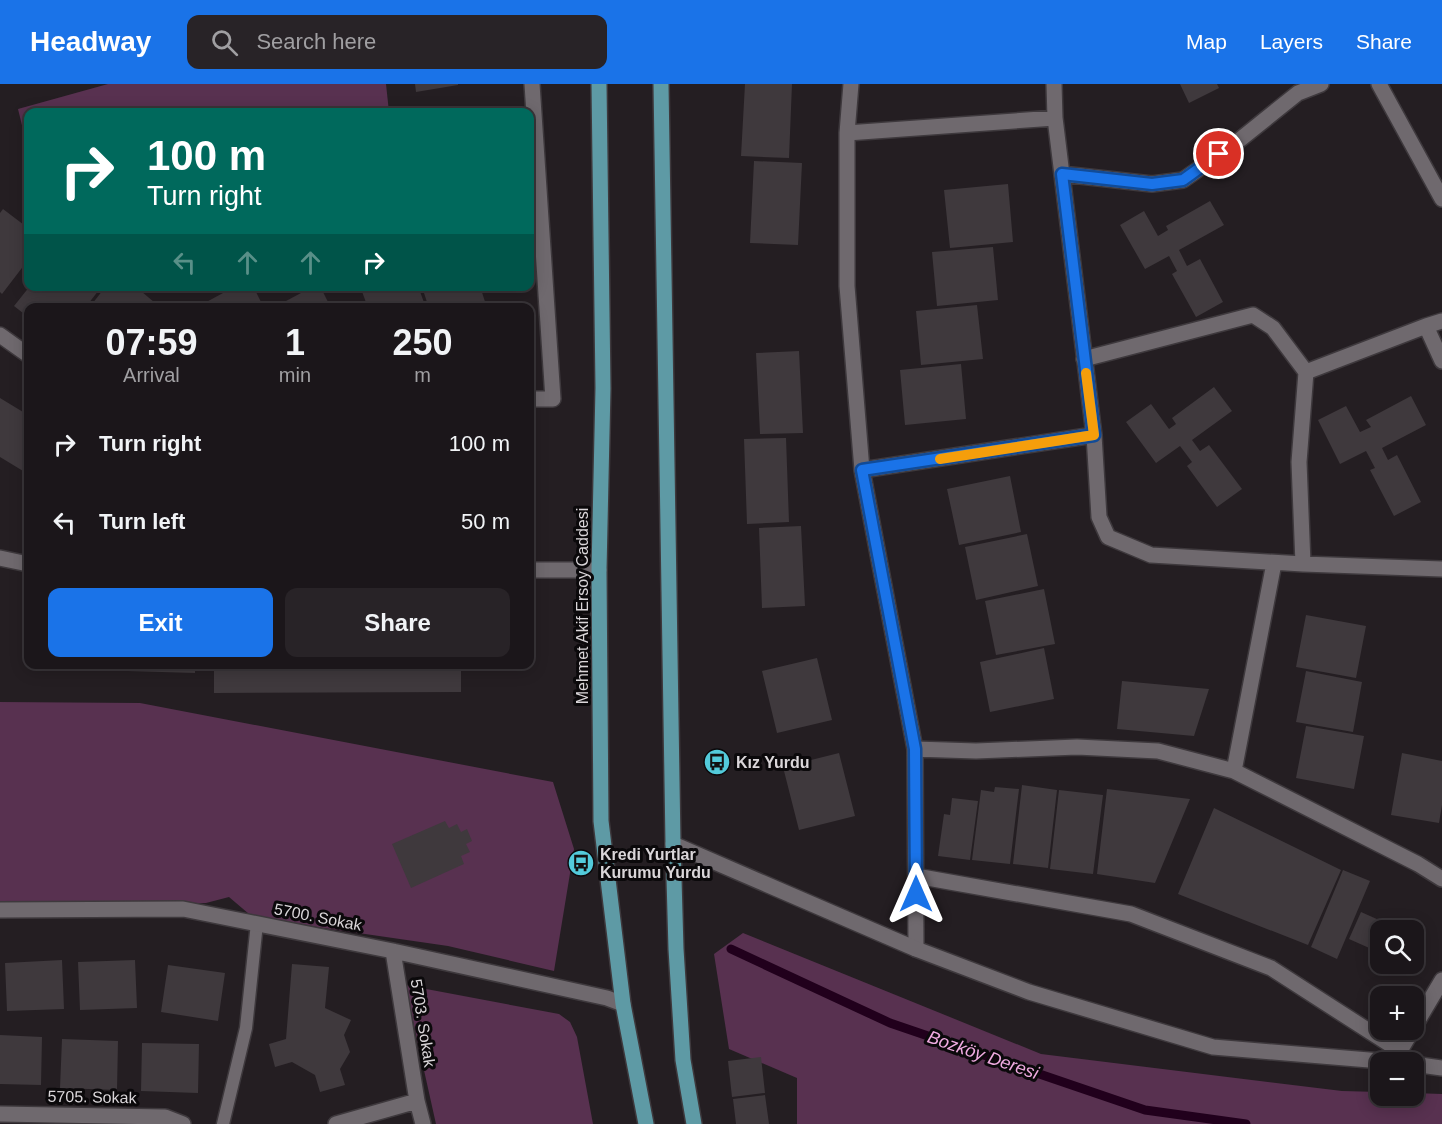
<!DOCTYPE html>
<html lang="en">
<head>
<meta charset="utf-8">
<style>
	:root { --surface:#1b161a; --page:#282327; --text:#f1f3f6; --muted:#a09fa2; --line:#393539; --accent:#1a73e8 }
	body { margin:0; font-family:Helvetica,sans-serif; background:var(--page); color:var(--text); height:100vh; display:flex; flex-direction:column; font-size:22px; white-space:nowrap }
	* { box-sizing:border-box; margin:0 }
	p { font-size:20px; color:var(--muted) }
	.icon { flex:none; width:33px; height:33px; fill:none; stroke:currentColor; stroke-width:2; stroke-linecap:round; stroke-linejoin:round }
	.map { position:relative; flex:1; overflow:hidden }
	.details { position:absolute; left:24px; top:219px; width:510px; height:366px; display:flex; flex-direction:column; background:var(--surface); border-radius:12px; box-shadow:0 3px 15px #0003,0 0 0 2px var(--line) }
	.details>* { flex:none }
	.banner { position:absolute; left:24px; top:24px; width:510px; height:183px; border-radius:12px; box-shadow:0 3px 15px #0003,0 0 0 2px var(--line); background:#00695c; color:#fff; overflow:hidden }
	.tools { position:absolute; left:1370px; top:836px; display:grid; gap:12px }
	.tools a { display:grid; place-items:center; width:54px; height:54px; border-radius:12px; background:var(--surface); box-shadow:0 3px 15px #0003,0 0 0 2px var(--line); font-size:30px }
	.pin { position:absolute; display:grid; place-items:center; width:51px; height:51px; color:#fff; margin:-26px; border:3px solid #fff; border-radius:50%; box-shadow:0 2px 6px #0007 }
	.me { position:absolute; width:66px; margin:-33px; rotate:0deg; stroke-linejoin:round; filter:drop-shadow(0 0 4px #0008) }
	.turn { display:flex; align-items:center; gap:21px; height:126px; padding:0 24px; font-size:27px }
	.turn .icon { width:78px; height:78px; stroke-width:2.5 }
	.turn b { display:block; font-size:42px; line-height:51px }
	.lanes { display:flex; align-items:center; height:57px; padding:0 24px; background:#0003; justify-content:center; gap:30px; direction:ltr }
	.lanes .off { opacity:.35 }
	.eta { display:flex; justify-content:space-evenly; align-items:center; height:102px; text-align:center }
	.eta b { font-size:36px; font-weight:800; line-height:42px }
	.action { display:flex; gap:12px; margin-top:auto; padding:12px 24px }
	.action a { flex:1; height:69px; border-radius:12px; background:var(--accent); color:#fff; font-size:24px; font-weight:800; line-height:69px; text-align:center }
	.action a+a { background:var(--page); color:var(--text) }
	ul { padding:0; list-style:none }
	li { display:flex; align-items:center; gap:18px; height:78px; padding:0 24px }
	li div { flex:1 }
	li b { display:block; font-size:22px }
	li em { font-style:normal }
	header { display:flex; align-items:center; gap:36px; box-sizing:border-box; height:84px; padding:0 30px; background:var(--accent); color:#fff }
	header strong { font-size:28px }
	nav { display:flex; gap:33px; margin-inline-start:auto; font-size:21px }
	.search { width:420px; height:54px; background:var(--page); display:flex; align-items:center; gap:15px; box-sizing:border-box; padding:0 21px; border-radius:12px; color:var(--muted); font-size:22px }
	.map>svg:first-child { display:block }
	.green { fill:#583150 }
	.lines { fill:none; stroke-linecap:round; stroke-linejoin:round }
	.stream { stroke:#21001c; stroke-width:9 }
	.building { fill:#3f393d }
	.service-casing { stroke:#3e393d; stroke-width:15 }
	.minor-casing { stroke:#3e393d; stroke-width:18 }
	.tertiary-casing { stroke:#3e393d; stroke-width:18 }
	.primary-casing { stroke:#3e393d; stroke-width:18 }
	.service { stroke:#6f696e; stroke-width:12 }
	.minor { stroke:#6f696e; stroke-width:15 }
	.tertiary { stroke:#6f696e; stroke-width:15 }
	.primary { stroke:#5e9aa5; stroke-width:15 }
	.route-casing { stroke:#114b97; stroke-width:15 }
	.route { stroke:#1a73e8; stroke-width:10 }
	.slow { stroke:#f59e0b; stroke-width:10 }
	.labels { text-anchor:middle; dominant-baseline:central; stroke-width:6; stroke-linejoin:round; paint-order:stroke }
	.street-label { font-size:16px; fill:#dad6d9; stroke:#0b090b }
	.poi-label { font-size:16px; font-weight:bold; fill:#dad6d9; stroke:#0b090b; text-anchor:start }
	.water-label { font-size:18px; font-style:italic; fill:#f0abe1; stroke:#0b090b }
</style>
</head>
<body>
<header>
<strong>Headway</strong>
<div class="search"><svg class="icon" aria-label="search" viewBox="0 0 24 24"><circle cx="10" cy="10" r="6"/><path d="M15 15l6 6"/></svg>Search here</div>
<nav><a>Map</a><a>Layers</a><a>Share</a></nav>
</header>
<div class="map">
<svg width="1442" height="1040" viewBox="0 0 1442 1040">
	<rect width="100%" height="100%" fill="#241e22"/>
	<path class="green" d="M 108,0 L 386,0 L 389,28 L 28,28 L 28,66 L 18,25 Z
		M 0,618 L 140,619 L 553,698 L 574,765 L 554,887 L 448,862 L 317,843 L 249,830 L 229,813 L 206,819 L 54,825 L 0,825 Z
		M 743,849 L 1041,970 L 1342,1007 L 1380,1008 L 1380,1011 L 1413,1011 L 1413,1009 L 1442,1010 L 1442,1040 L 797,1040 L 797,994 L 729,965 L 714,870 Z
		M 405,901 L 559,930 L 570,938 L 577,953 L 593,1040 L 436,1040 Z"/>
	<g class="lines">
		<path class="stream" d="M 731,865 L 890,939 L 1145,1026 L 1246,1040"/>
	</g>
	<path class="building" d="M 415,0 L 458,0 L 458,1 L 416,8 Z
		M 745,0 L 792,0 L 789,74 L 741,72 Z
		M 1180,0 L 1217,0 L 1219,4 L 1189,19 Z
		M 754,77 L 802,79 L 798,161 L 750,159 Z
		M 1008,100 L 1013,158 L 950,164 L 944,106 Z
		M 1210,117 L 1224,141 L 1179,166 L 1187,182 L 1200,175 L 1223,218 L 1196,233 L 1172,190 L 1177,187 L 1169,172 L 1145,185 L 1120,141 L 1144,127 L 1158,152 L 1168,146 L 1166,142 Z
		M 3,125 L 28,144 L 28,176 L 2,210 L 0,208 L 0,129 Z
		M 993,163 L 998,216 L 937,222 L 932,168 Z
		M 30,202 L 102,202 L 85,224 L 28,224 L 28,233 L 14,222 Z
		M 106,202 L 135,202 L 161,224 L 89,224 Z
		M 236,202 L 253,202 L 264,224 L 200,224 L 199,222 Z
		M 314,202 L 320,202 L 331,224 L 273,224 Z
		M 360,202 L 418,202 L 426,224 L 368,224 Z
		M 442,202 L 480,202 L 487,224 L 429,224 L 424,209 Z
		M 977,221 L 983,275 L 921,281 L 916,227 Z
		M 799,267 L 803,349 L 760,350 L 756,269 Z
		M 961,280 L 966,335 L 905,341 L 900,286 Z
		M 1214,303 L 1232,327 L 1192,356 L 1200,367 L 1209,361 L 1242,405 L 1217,423 L 1187,382 L 1192,378 L 1180,362 L 1156,379 L 1126,338 L 1151,320 L 1169,345 L 1176,340 L 1172,334 Z
		M 1411,312 L 1426,341 L 1382,364 L 1388,376 L 1397,371 L 1421,418 L 1394,432 L 1370,386 L 1375,384 L 1366,367 L 1340,380 L 1318,336 L 1346,322 L 1360,348 L 1371,343 L 1366,336 Z
		M 0,314 L 28,331 L 28,390 L 0,373 Z
		M 786,354 L 789,438 L 747,440 L 744,355 Z
		M 1010,392 L 1021,448 L 959,461 L 947,405 Z
		M 801,442 L 805,522 L 762,524 L 759,444 Z
		M 1027,450 L 1038,502 L 976,516 L 965,463 Z
		M 1044,505 L 1055,560 L 996,571 L 985,517 Z
		M 1306,531 L 1366,542 L 1356,594 L 1296,583 Z
		M 1044,564 L 1054,615 L 990,628 L 980,578 Z
		M 817,574 L 832,636 L 777,649 L 762,587 Z
		M 127,580 L 195,580 L 195,589 L 127,587 Z
		M 214,580 L 461,580 L 461,608 L 214,609 Z
		M 1306,587 L 1362,598 L 1353,648 L 1296,638 Z
		M 1122,597 L 1209,605 L 1194,652 L 1117,645 Z
		M 1306,642 L 1364,652 L 1354,705 L 1296,694 Z
		M 839,669 L 855,732 L 799,746 L 783,683 Z
		M 1402,669 L 1442,677 L 1442,721 L 1439,739 L 1391,731 Z
		M 1022,701 L 1057,706 L 1048,784 L 1013,780 Z
		M 995,703 L 1019,705 L 1010,780 L 972,776 L 981,706 L 994,708 Z
		M 1107,705 L 1190,715 L 1155,799 L 1097,790 Z
		M 1059,706 L 1103,711 L 1093,790 L 1050,785 Z
		M 952,714 L 978,717 L 970,776 L 938,772 L 944,730 L 950,731 Z
		M 1214,724 L 1341,786 L 1308,861 L 1178,810 Z
		M 445,737 L 449,744 L 457,740 L 461,748 L 467,745 L 472,757 L 466,760 L 470,768 L 461,772 L 464,780 L 411,804 L 392,760 Z
		M 1343,786 L 1370,797 L 1337,875 L 1311,863 Z
		M 1361,828 L 1388,840 L 1386,846 L 1380,846 L 1380,858 L 1376,867 L 1349,855 Z
		M 62,876 L 64,925 L 7,927 L 5,879 Z
		M 135,876 L 137,924 L 80,926 L 78,878 Z
		M 292,880 L 329,883 L 325,924 L 351,936 L 344,951 L 350,968 L 340,985 L 345,1001 L 320,1008 L 315,991 L 292,978 L 275,983 L 269,960 L 286,955 Z
		M 168,881 L 225,889 L 218,937 L 161,928 Z
		M 0,951 L 42,953 L 41,1001 L 0,1000 Z
		M 62,955 L 118,957 L 117,1006 L 60,1004 Z
		M 142,959 L 199,960 L 198,1009 L 141,1007 Z
		M 761,973 L 765,1009 L 732,1013 L 728,977 Z
		M 765,1011 L 769,1040 L 736,1040 L 733,1015 Z"/>
	<g class="lines">
		<defs>
			<path id="service" d="M 223,1040 L 246,944 L 257,839"/>
			<path id="minor" d="M 851,0 L 847,49 L 847,202 L 862,386 L 915,665 L 916,865
				M 1054,0 L 1055,34 L 1094,351 L 1099,433 L 1108,453 L 1151,471 L 1303,480 L 1442,485
				M 1379,0 L 1442,115
				M 847,49 L 1055,34
				M 1062,90 L 1152,100 L 1183,96 L 1237,58 L 1298,9 L 1321,0
				M 1426,242 L 1442,277
				M 0,251 L 28,271
				M 1084,275 L 1253,231 L 1273,244 L 1306,288 L 1299,378 L 1303,480
				M 1306,288 L 1426,242 L 1442,237
				M 530,315 L 553,315 L 532,0
				M 862,386 L 1094,351
				M 915,665 L 976,667 L 1077,663 L 1158,667 L 1234,687 L 1418,780 L 1442,795
				M 1234,687 L 1274,479
				M 916,792 L 1131,830 L 1271,884 L 1400,967
				M 0,826 L 183,825 L 393,867 L 607,914 L 623,920
				M 393,867 L 417,1017 L 423,1040
				M 1401,978 L 1400,967 L 1442,896
				M 0,1030 L 165,1033 L 183,1040
				M 336,1040 L 417,1017"/>
			<path id="tertiary" d="M 0,474 L 28,480
				M 530,486 L 599,486
				M 673,760 L 916,865 L 1029,908 L 1213,963 L 1393,978
				M 1413,980 L 1442,984"/>
			<path id="primary" d="M 599,0 L 603,304 L 599,486 L 601,737 L 623,920 L 646,1040
				M 661,0 L 673,760 L 676,865 L 683,976 L 694,1040"/>
		</defs>
		<use href="#service" class="service-casing"/>
		<use href="#minor" class="minor-casing"/>
		<use href="#tertiary" class="tertiary-casing"/>
		<use href="#primary" class="primary-casing"/>
		<use href="#service" class="service"/>
		<use href="#minor" class="minor"/>
		<use href="#tertiary" class="tertiary"/>
		<use href="#primary" class="primary"/>
	</g>
	<g class="lines">
		<defs>
			<path id="route" d="M 916,810 L 915,665 L 862,386 L 1094,351 L 1062,90 L 1152,100 L 1183,96 L 1219,70"/>
		</defs>
		<use href="#route" class="route-casing"/>
		<use href="#route" class="route"/>
		<path class="slow" d="M 940,375 L 1094,351 L 1086,289"/>
	</g>
	<defs>
		<symbol id="bus-disc" viewBox="-11 -11 22 22"><circle r="9.5" fill="#53cbdb" stroke="#0b090b"/><path d="M-5-6H5V4H4V6H2V4H-2V6H-4V4H-5ZM-3.5-4V0h7V-4ZM-3.5 1.2v1.5H-2V1.2ZM2 1.2v1.5H3.5V1.2Z" fill="#111"/></symbol>
	</defs>
	<g fill-rule="evenodd">
		<use href="#bus-disc" x="702" y="663" width="30" height="30"/>
		<use href="#bus-disc" x="566" y="764" width="30" height="30"/>
	</g>
	<g class="labels">
		<g class="street-label">
			<text transform="translate(582 522) rotate(-90)">Mehmet Akif Ersoy Caddesi</text>
			<text transform="translate(318 833) rotate(11)">5700. Sokak</text>
			<text transform="translate(423 939) rotate(81)">5703. Sokak</text>
			<text transform="translate(92 1013) rotate(1)">5705. Sokak</text>
		</g>
		<g class="poi-label">
			<text x="736" y="678">Kız Yurdu</text>
			<text x="600" y="770">Kredi Yurtlar<tspan x="600" dy="18">Kurumu Yurdu</tspan></text>
		</g>
		<g class="water-label">
			<text transform="translate(983 971) rotate(19)">Bozköy Deresi</text>
		</g>
	</g>
</svg>
<div class="tools">
<a><svg class="icon" aria-label="search" viewBox="0 0 24 24"><circle cx="10" cy="10" r="6"/><path d="M15 15l6 6"/></svg></a>
<a>+</a>
<a>−</a>
</div>
<div class="pin" style="left:1219px;top:70px;background:#d93025"><svg class="icon" aria-label="arrive" viewBox="0 0 24 24"><path d="M6 21V4h12l-3 4 3 4H6"/></svg></div>
<svg class="me" style="left:916px;top:810px" viewBox="-20 -20 40 40"><path d="M0-17L14 15 0 8-14 15z" fill="#1a73e8" stroke="#fff" stroke-width="4"/></svg>
<div class="banner">
<div class="turn"><svg class="icon" aria-label="right" viewBox="0 0 24 24"><path d="M7 20v-9h11M14 6l5 5-5 5"/></svg><div><b>100 m</b>Turn right</div></div>
<div class="lanes"><svg class="icon off" aria-label="left" viewBox="0 0 24 24"><path d="M17 20v-9H6M10 6l-5 5 5 5"/></svg><svg class="icon off" aria-label="ahead" viewBox="0 0 24 24"><path d="M12 20V5M6 11l6-6 6 6"/></svg><svg class="icon off" aria-label="ahead" viewBox="0 0 24 24"><path d="M12 20V5M6 11l6-6 6 6"/></svg><svg class="icon" aria-label="right" viewBox="0 0 24 24"><path d="M7 20v-9h11M14 6l5 5-5 5"/></svg></div>
</div>
<section class="details">
<div class="eta">
<div><b>07:59</b><p>Arrival</p></div>
<div><b>1</b><p>min</p></div>
<div><b>250</b><p>m</p></div>
</div>
<ul>
<li><svg class="icon" aria-label="right" viewBox="0 0 24 24"><path d="M7 20v-9h11M14 6l5 5-5 5"/></svg><div><b>Turn right</b></div><em>100 m</em></li>
<li><svg class="icon" aria-label="left" viewBox="0 0 24 24"><path d="M17 20v-9H6M10 6l-5 5 5 5"/></svg><div><b>Turn left</b></div><em>50 m</em></li>
</ul>
<div class="action"><a>Exit</a><a>Share</a></div>
</section>
</div>
</body>
</html>
